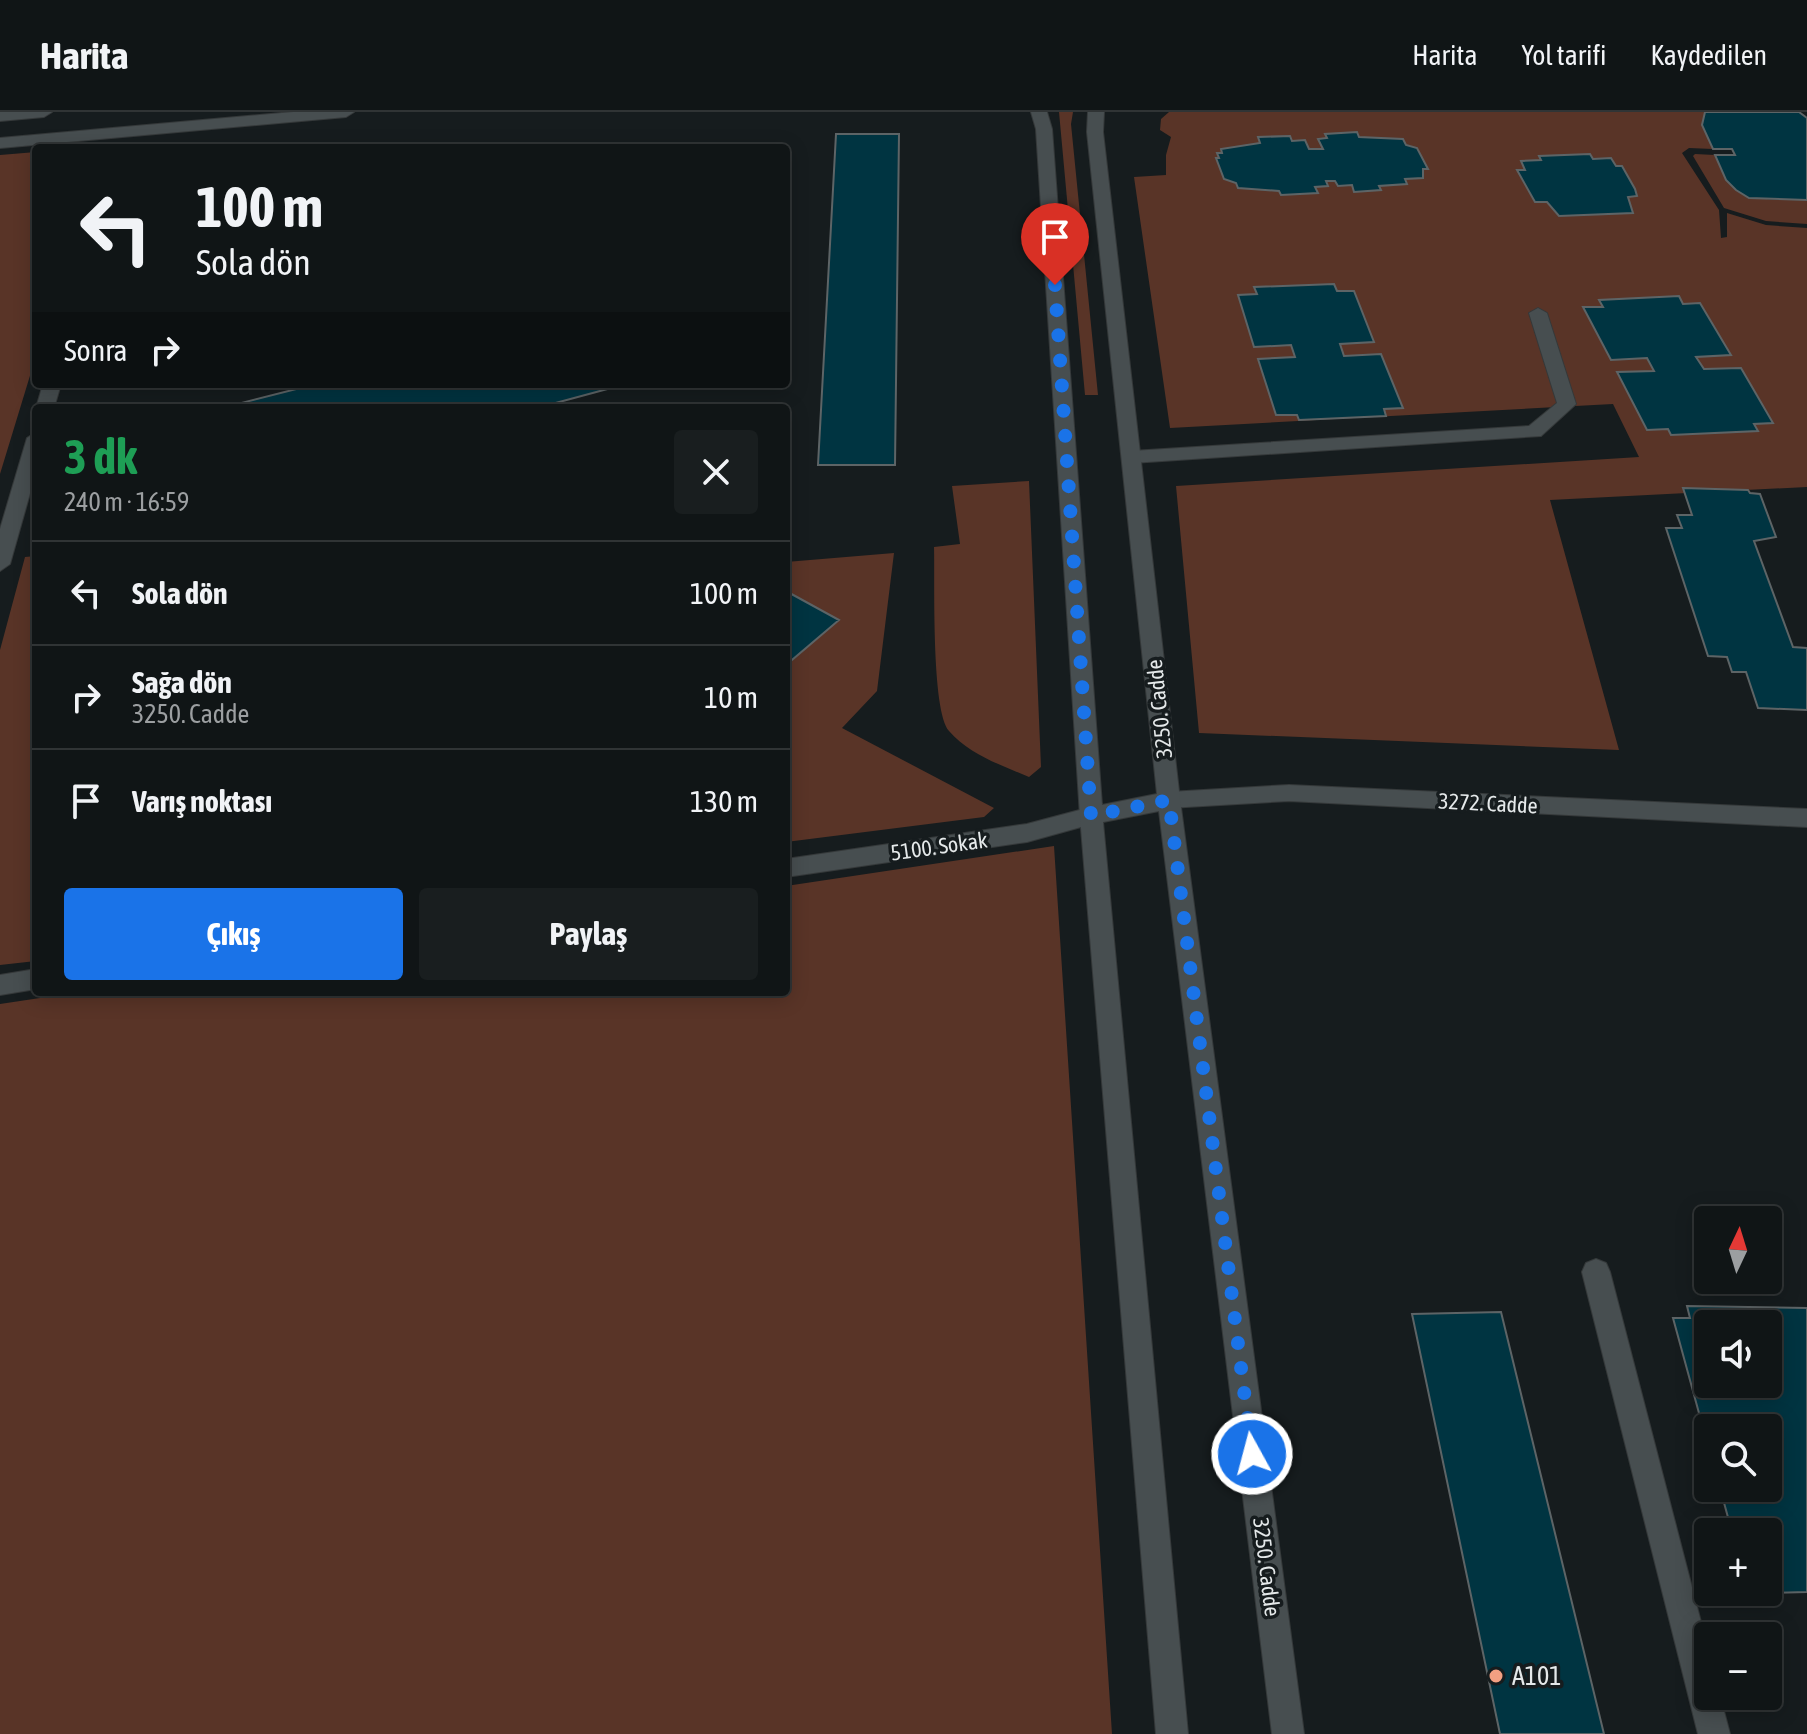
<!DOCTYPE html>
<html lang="tr">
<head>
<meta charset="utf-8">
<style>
	:root { --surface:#101516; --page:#191e1f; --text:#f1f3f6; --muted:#9c9fa1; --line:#303435; --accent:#1a73e8 }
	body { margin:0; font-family:"Asap Condensed",sans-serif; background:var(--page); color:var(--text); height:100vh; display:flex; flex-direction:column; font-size:30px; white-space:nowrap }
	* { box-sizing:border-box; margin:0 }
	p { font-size:26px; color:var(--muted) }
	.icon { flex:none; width:44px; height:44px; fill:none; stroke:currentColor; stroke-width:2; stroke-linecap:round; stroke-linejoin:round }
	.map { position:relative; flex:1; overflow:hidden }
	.details { position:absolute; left:32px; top:292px; width:758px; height:592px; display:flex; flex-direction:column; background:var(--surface); border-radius:8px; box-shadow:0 4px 20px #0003,0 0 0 2px var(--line) }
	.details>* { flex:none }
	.top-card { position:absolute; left:32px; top:32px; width:758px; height:244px; border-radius:8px; box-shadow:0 4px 20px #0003,0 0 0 2px var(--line); background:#101516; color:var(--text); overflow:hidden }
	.needle { width:52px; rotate:4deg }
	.tools { position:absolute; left:1694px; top:1094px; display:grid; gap:16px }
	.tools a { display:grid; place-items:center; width:88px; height:88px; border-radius:8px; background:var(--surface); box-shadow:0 4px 20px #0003,0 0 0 2px var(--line); font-size:40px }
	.pin { position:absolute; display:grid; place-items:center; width:68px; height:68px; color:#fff; margin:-82px -34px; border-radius:50% 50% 50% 0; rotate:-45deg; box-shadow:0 0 8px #0007 }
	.pin .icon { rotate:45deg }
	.me { position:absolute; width:88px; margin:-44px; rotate:353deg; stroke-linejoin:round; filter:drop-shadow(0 0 6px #0008) }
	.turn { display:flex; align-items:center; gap:28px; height:168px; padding:0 32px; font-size:36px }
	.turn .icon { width:104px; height:104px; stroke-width:2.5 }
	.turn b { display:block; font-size:56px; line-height:68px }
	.then { display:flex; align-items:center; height:76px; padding:0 32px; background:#0003; gap:16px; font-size:30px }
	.round { display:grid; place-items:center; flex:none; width:84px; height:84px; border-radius:8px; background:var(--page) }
	.head { display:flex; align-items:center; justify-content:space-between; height:136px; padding:0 32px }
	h1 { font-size:48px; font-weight:700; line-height:60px; color:#1e9e55 }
	.action { display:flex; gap:16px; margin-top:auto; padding:16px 32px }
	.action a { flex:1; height:92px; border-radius:8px; background:var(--accent); color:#fff; font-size:32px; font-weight:700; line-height:92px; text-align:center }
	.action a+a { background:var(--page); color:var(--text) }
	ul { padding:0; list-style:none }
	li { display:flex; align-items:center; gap:24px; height:104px; padding:0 32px; border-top:2px solid var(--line) }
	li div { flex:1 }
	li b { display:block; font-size:30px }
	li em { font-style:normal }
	header { display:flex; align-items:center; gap:48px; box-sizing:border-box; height:112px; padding:0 40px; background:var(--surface); border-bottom:2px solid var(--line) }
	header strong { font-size:38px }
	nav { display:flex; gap:44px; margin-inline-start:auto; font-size:28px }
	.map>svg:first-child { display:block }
	.green { fill:#593427 }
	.building { fill:#003441; stroke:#5d6466; stroke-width:2; fill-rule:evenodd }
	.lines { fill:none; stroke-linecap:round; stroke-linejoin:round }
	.service-casing { stroke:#35393a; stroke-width:2 }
	.minor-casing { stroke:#35393a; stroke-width:2 }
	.tertiary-casing { stroke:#35393a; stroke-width:2 }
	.service { fill:#474e50; fill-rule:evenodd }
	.minor { fill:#474e50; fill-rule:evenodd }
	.tertiary { fill:#474e50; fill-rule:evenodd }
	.route { stroke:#1a73e8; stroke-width:14; stroke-dasharray:0 25.2 }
	.poi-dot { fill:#f3a082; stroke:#161c1e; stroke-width:3 }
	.labels { text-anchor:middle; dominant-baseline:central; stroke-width:7; stroke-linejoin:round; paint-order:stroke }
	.street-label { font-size:22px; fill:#e5e9ea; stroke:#161c1e }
	.near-poi-label { font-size:26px; fill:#e5e9ea; stroke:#161c1e; text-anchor:start }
</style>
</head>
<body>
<header>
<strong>Harita</strong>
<nav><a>Harita</a><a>Yol tarifi</a><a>Kaydedilen</a></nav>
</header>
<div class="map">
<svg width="1807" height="1622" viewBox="0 0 1807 1622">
	<rect width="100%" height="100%" fill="#161c1e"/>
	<path class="green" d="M 1059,0 L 1073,0 L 1071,12 L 1098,283 L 1085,283 Z
		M 1169,0 L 1705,0 L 1702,13 L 1713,37 L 1689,36 L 1682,41 L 1719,98 L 1721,126 L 1727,125 L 1727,101 L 1766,113 L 1807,116 L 1807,375 L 1550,388 L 1619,638 L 1199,621 L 1176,374 L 1639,345 L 1613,292 L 1170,316 L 1134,65 L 1166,63 L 1166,43 L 1171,25 L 1160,18 L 1161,7 Z
		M 36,40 L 36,244 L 0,362 L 0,43 Z
		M 1695,42 L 1715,43 C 1738,93 1757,87 1807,88 L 1807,112 L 1766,109 L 1724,96 L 1693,44 Z
		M 1029,369 L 1041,655 L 1029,665 C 1001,653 970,643 949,619 C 931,598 935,469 934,435 L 960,432 L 952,374 Z
		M 894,441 L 877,579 L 842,616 L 994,696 L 984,705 L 786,730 L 786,450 Z
		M 36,444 L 36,849 L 0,853 L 0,538 L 25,445 Z
		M 1054,734 L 1112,1622 L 0,1622 L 0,892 L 80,880 L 786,880 L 786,774 Z"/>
	<path class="building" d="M 1705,0 L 1799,0 L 1807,6 L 1807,88 L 1749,86 L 1736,78 L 1726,68 L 1715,43 L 1735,43 L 1732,37 L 1713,37 L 1702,13 Z
		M 1357,20 L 1359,25 L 1403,27 L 1406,33 L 1417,36 L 1428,57 L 1423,57 L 1423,66 L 1405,67 L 1407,72 L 1379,74 L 1381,78 L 1354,80 L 1352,73 L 1338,74 L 1335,69 L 1326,69 L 1328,74 L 1315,75 L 1318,81 L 1281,83 L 1279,79 L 1238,76 L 1236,71 L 1224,67 L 1216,46 L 1219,46 L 1217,41 L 1222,41 L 1221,37 L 1260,31 L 1258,25 L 1290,24 L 1292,29 L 1305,28 L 1309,37 L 1323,37 L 1318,27 L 1327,26 L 1325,22 Z
		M 836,22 L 899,22 L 895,353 L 818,353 Z
		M 1590,42 L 1593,47 L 1611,46 L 1616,54 L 1622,54 L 1635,77 L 1637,84 L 1628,85 L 1633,101 L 1559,104 L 1547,90 L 1535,90 L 1517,58 L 1525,58 L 1521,49 L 1541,48 L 1539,44 Z
		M 1334,172 L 1337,179 L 1354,179 L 1374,230 L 1340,232 L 1344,244 L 1381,242 L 1403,296 L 1384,297 L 1386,304 L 1299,308 L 1297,303 L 1276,303 L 1258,247 L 1295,245 L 1291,233 L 1254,235 L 1238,183 L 1257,182 L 1254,175 Z
		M 1679,184 L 1683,192 L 1700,191 L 1731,243 L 1696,245 L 1704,257 L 1741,256 L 1773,311 L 1754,312 L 1758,319 L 1671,323 L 1668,317 L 1647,318 L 1617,260 L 1654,259 L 1647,246 L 1611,248 L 1583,195 L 1603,195 L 1599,188 Z
		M 316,272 L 626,272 L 537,296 L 222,296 Z
		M 1683,376 L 1748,378 L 1750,381 L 1760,382 L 1776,425 L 1754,429 L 1793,535 L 1807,536 L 1807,598 L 1758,596 L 1746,560 L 1732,560 L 1727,545 L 1708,544 L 1666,416 L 1682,416 L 1677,403 L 1692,403 Z
		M 786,479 L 839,508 L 786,553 Z
		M 1687,1194 L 1807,1196 L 1807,1480 L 1772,1481 L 1768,1467 L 1768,1420 L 1732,1420 L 1720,1376 L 1768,1376 L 1768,1316 L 1708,1316 L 1708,1334 L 1673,1206 L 1690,1206 ZM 1708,1212 L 1768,1212 L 1768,1272 L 1708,1272 Z
		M 1501,1200 L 1604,1622 L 1500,1622 L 1412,1202 Z"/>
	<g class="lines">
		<defs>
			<path id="service" d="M 1538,196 L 1547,201 L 1576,292 L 1541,324 L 1132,351 L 1122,345 L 1132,339 L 1529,314 L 1557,291 L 1529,201 Z
				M 1596,1147 L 1606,1151 L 1610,1160 L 1708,1537 L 1708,1584 L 1720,1584 L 1730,1622 L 1698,1622 L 1582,1160 L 1586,1151 Z"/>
			<path id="minor" d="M 0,0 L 52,0 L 44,5 L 0,9 Z
				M 293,0 L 354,0 L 346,5 L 0,36 L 0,26 Z
				M 43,272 L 61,272 L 54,296 L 36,296 Z
				M 36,320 L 36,360 L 10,452 L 0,459 L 0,417 L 27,326 Z
				M 1289,673 L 1807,697 L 1807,715 L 1289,689 L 1169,696 L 1161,694 L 1158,688 L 1161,682 L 1169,680 Z
				M 1091,695 L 1099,698 L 1102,704 L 1099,710 L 1027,730 L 786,765 L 786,747 L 1027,712 Z
				M 36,857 L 36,877 L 0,883 L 0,863 Z"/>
			<path id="tertiary" d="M 1031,0 L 1047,0 L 1052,17 L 1102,693 L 1157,682 L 1087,20 L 1088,0 L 1104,0 L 1103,20 L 1180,688 L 1304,1622 L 1272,1622 L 1159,699 L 1103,710 L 1188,1622 L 1156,1622 L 1080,704 L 1036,17 Z"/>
		</defs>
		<use href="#service" class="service-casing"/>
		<use href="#minor" class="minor-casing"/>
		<use href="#tertiary" class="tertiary-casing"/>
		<use href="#service" class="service"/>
		<use href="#minor" class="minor"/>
		<use href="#tertiary" class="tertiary"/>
	</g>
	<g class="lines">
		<path class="route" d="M 1055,173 L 1091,704 L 1169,688 L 1252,1342"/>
	</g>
	<circle class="poi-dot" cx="1496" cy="1564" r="8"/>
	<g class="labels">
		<g class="street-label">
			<text transform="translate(1159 597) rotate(-96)">3250. Cadde</text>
			<text transform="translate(1488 691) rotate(3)">3272. Cadde</text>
			<text transform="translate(939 734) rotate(-8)">5100. Sokak</text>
			<text transform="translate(1267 1455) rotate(83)">3250. Cadde</text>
		</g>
		<g class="near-poi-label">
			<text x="1512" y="1564">A101</text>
		</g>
	</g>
</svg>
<div class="tools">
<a><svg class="needle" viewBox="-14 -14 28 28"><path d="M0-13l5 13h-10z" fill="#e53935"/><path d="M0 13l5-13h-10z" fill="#9c9fa1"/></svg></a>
<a><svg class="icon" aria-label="sound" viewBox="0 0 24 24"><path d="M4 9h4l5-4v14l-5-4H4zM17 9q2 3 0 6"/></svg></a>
<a><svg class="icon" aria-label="search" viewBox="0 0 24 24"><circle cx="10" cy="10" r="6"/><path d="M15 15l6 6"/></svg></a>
<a>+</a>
<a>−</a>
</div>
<div class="pin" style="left:1055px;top:173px;background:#d93025"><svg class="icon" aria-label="arrive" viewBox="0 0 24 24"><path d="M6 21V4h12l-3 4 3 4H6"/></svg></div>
<svg class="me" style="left:1252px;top:1342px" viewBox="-20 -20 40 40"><circle r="17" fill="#1a73e8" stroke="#fff" stroke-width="3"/><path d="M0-11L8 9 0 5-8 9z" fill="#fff"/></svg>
<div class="top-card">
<div class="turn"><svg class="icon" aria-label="left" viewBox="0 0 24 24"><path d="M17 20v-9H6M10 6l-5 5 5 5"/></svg><div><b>100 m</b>Sola dön</div></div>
<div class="then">Sonra<svg class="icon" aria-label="right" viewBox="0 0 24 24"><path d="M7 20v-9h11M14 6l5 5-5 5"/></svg></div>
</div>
<section class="details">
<div class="head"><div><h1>3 dk</h1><p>240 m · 16:59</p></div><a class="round"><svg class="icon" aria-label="close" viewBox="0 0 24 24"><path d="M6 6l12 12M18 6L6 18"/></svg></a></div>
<ul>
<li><svg class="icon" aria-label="left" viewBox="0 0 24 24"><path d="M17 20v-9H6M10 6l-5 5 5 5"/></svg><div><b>Sola dön</b></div><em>100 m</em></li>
<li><svg class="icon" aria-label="right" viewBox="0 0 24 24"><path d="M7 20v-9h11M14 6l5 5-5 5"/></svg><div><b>Sağa dön</b><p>3250. Cadde</p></div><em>10 m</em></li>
<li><svg class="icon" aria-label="arrive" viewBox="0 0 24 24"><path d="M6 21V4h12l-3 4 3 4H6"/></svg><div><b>Varış noktası</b></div><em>130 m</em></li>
</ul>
<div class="action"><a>Çıkış</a><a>Paylaş</a></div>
</section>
</div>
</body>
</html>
